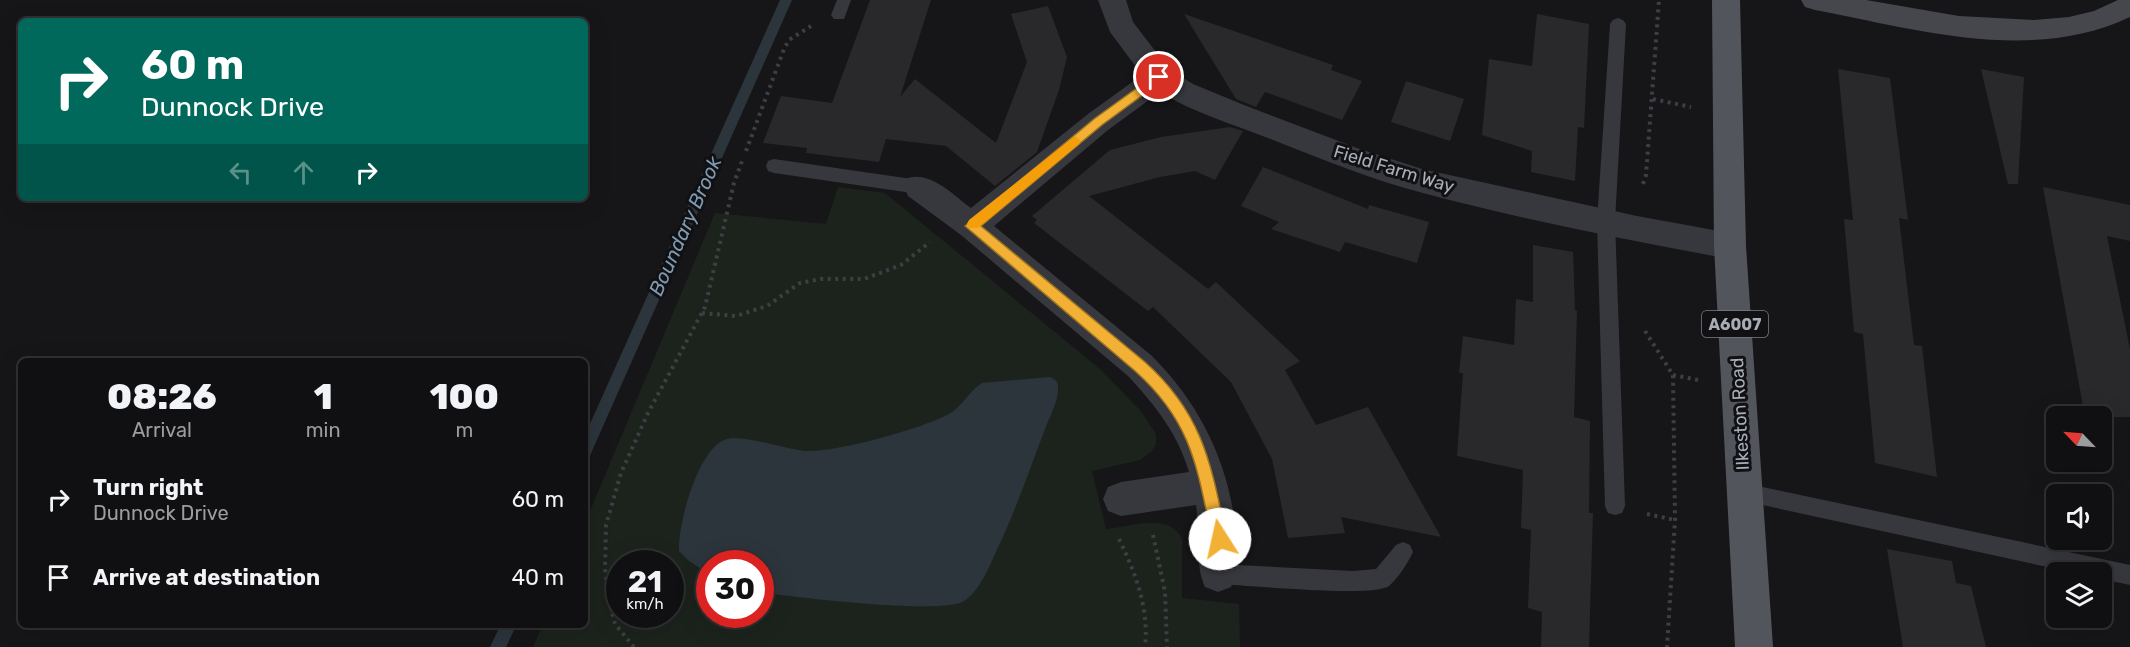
<!DOCTYPE html>
<html lang="en">
<head>
<meta charset="utf-8">
<style>
	:root { --surface:#101012; --page:#1e1e20; --text:#f1f3f6; --muted:#9c9d9f; --line:#303032 }
	body { margin:0; font-family:Rubik,sans-serif; background:var(--page); color:var(--text); height:100vh; display:flex; flex-direction:column; font-size:22px; white-space:nowrap }
	* { box-sizing:border-box; margin:0 }
	p { font-size:20px; color:var(--muted) }
	.icon { flex:none; width:33px; height:33px; fill:none; stroke:currentColor; stroke-width:2; stroke-linecap:round; stroke-linejoin:round }
	.map { position:relative; flex:1; overflow:hidden }
	.side { position:absolute; left:18px; top:358px; width:570px; height:270px; display:flex; flex-direction:column; background:var(--surface); border-radius:9px; box-shadow:0 6px 24px #0002,0 0 0 2px var(--line) }
	.side>* { flex:none }
	.hud { position:absolute; left:18px; top:18px; width:570px; height:183px; border-radius:9px; box-shadow:0 6px 24px #0002,0 0 0 2px var(--line); background:#00695c; color:#fff; overflow:hidden }
	.needle { width:39px; rotate:295deg }
	.tools { position:absolute; left:2046px; top:406px; display:grid; gap:12px }
	.tools a { display:grid; place-items:center; width:66px; height:66px; border-radius:9px; background:var(--surface); box-shadow:0 6px 24px #0002,0 0 0 2px var(--line); font-size:30px }
	.speed { position:absolute; left:606px; top:550px; display:flex; gap:12px; font-size:30px; font-weight:700; text-align:center }
	.speed>* { display:grid; place-content:center; width:78px; height:78px; border-radius:50%; background:var(--surface); box-shadow:0 6px 24px #0002,0 0 0 2px var(--line); line-height:1 }
	.speed small { font-size:15px; font-weight:400 }
	.speed .limit { border:9px solid #d22; background:#fff; color:#111 }
	.pin { position:absolute; display:grid; place-items:center; width:51px; height:51px; color:#fff; margin:-26px; border:3px solid #fff; border-radius:50%; box-shadow:0 2px 6px #0007 }
	.me { position:absolute; width:66px; margin:-33px; rotate:350deg; stroke-linejoin:round; filter:drop-shadow(0 0 4px #0008) }
	.turn { display:flex; align-items:center; gap:21px; height:126px; padding:0 24px; font-size:27px }
	.turn .icon { width:78px; height:78px; stroke-width:2.5 }
	.turn b { display:block; font-size:42px; line-height:51px }
	.lanes { display:flex; align-items:center; height:57px; padding:0 24px; background:#0003; justify-content:center; gap:30px; direction:ltr }
	.lanes .off { opacity:.35 }
	.eta { display:flex; justify-content:space-evenly; align-items:center; height:102px; text-align:center }
	.eta b { font-size:36px; font-weight:800; line-height:42px }
	ul { padding:0; list-style:none }
	li { display:flex; align-items:center; gap:18px; height:78px; padding:0 24px }
	li div { flex:1 }
	li b { display:block; font-size:22px }
	li em { font-style:normal }
	.map>svg:first-child { display:block }
	.green { fill:#1c231d; fill-rule:evenodd }
	.water { fill:#2c353c }
	.lines { fill:none; stroke-linecap:round; stroke-linejoin:round }
	.stream { fill:#2c353c; fill-rule:evenodd }
	.building { fill:#29292c }
	.path { stroke:#3d3f44; stroke-width:4; stroke-dasharray:3 4.5; stroke-linecap:butt }
	.lane { fill:#37383d; fill-rule:evenodd }
	.street { fill:#37383d; fill-rule:evenodd }
	.secondary { fill:#45474d; fill-rule:evenodd }
	.primary { fill:#53555c; fill-rule:evenodd }
	.route { fill:#f2b134; stroke:#9d7322; stroke-width:1.5 }
	.slow { fill:#f59e0b }
	.labels { text-anchor:middle; dominant-baseline:central; stroke-width:6; stroke-linejoin:round; paint-order:stroke }
	.shield { fill:#111113; stroke:#7b7e86; stroke-width:1.5 }
	.shield-label { font-size:16px; font-weight:bold; fill:#a8adb8 }
	.street-label { font-size:18px; fill:#a8adb8; stroke:#111113 }
	.water-label { font-size:20px; font-style:italic; fill:#7f9bb3; stroke:#111113 }
</style>
</head>
<body>
<div class="map">
<svg width="2130" height="647" viewBox="0 0 2130 647">
	<rect width="100%" height="100%" fill="#161618"/>
	<path class="green" d="M 838,187 L 885,193 L 1100,369 L 1140,410 L 1156,434 L 1156,444 L 1152,451 L 1140,460 L 1092,471 L 1106,529 C 1130,527 1169,511 1182,539 L 1182,598 L 1239,604 L 1240,647 L 533,647 L 542,626 L 585,626 L 585,523 L 715,213 L 826,224 ZM 620,564 L 670,564 L 670,615 L 620,615 ZM 710,564 L 760,564 L 760,615 L 710,615 Z"/>
	<path class="water" d="M 1050,377 C 1054,379 1058,381 1058,386 C 1059,400 1050,416 1045,429 C 1029,471 1014,515 994,556 C 988,570 978,592 964,601 C 943,615 792,597 761,592 L 760,564 L 710,564 L 709,574 L 689,561 L 679,551 C 678,524 697,452 724,440 C 739,433 784,449 804,451 C 835,453 921,429 949,414 C 962,407 969,391 982,383 Z"/>
	<g class="lines">
		<path class="stream" d="M 780,0 L 792,0 L 592,451 L 590,456 L 585,458 L 585,435 Z
			M 500,626 L 516,626 L 506,647 L 490,647 Z"/>
	</g>
	<path class="building" d="M 870,0 L 931,0 L 900,97 L 915,79 L 996,143 L 1027,62 L 1011,14 L 1048,6 L 1067,57 L 1059,90 L 1037,152 L 995,186 L 946,146 L 886,139 L 879,162 L 806,153 L 807,148 L 763,143 L 781,96 L 832,103 Z
		M 1184,14 L 1333,65 L 1331,70 L 1362,81 L 1342,120 L 1265,92 L 1256,107 L 1236,99 Z
		M 1537,14 L 1589,24 L 1584,128 L 1578,127 L 1575,181 L 1531,172 L 1532,151 L 1482,135 L 1489,59 L 1532,66 Z
		M 1838,69 L 1890,78 L 1908,220 L 1899,218 L 1914,345 L 1922,346 L 1937,477 L 1875,463 L 1863,334 L 1854,332 L 1844,219 L 1853,220 Z
		M 1981,69 L 2024,77 L 2018,184 L 2008,184 Z
		M 1406,81 L 1464,99 L 1450,141 L 1391,122 Z
		M 1230,127 L 1243,131 L 1215,180 L 1195,171 L 1160,177 L 1089,196 L 1208,289 L 1216,282 L 1300,361 L 1285,370 L 1316,425 L 1368,407 L 1441,537 L 1341,517 L 1345,533 L 1288,538 L 1272,459 L 1231,382 L 1153,307 L 1148,311 L 1034,223 L 1037,220 L 1032,216 L 1110,150 L 1161,137 Z
		M 1263,167 L 1368,209 L 1369,205 L 1429,222 L 1417,263 L 1345,242 L 1340,252 L 1271,229 L 1279,222 L 1241,206 Z
		M 2043,187 L 2130,205 L 2130,241 L 2107,236 L 2130,349 L 2130,417 L 2085,417 Z
		M 1533,245 L 1573,252 L 1575,310 L 1577,311 L 1574,417 L 1590,421 L 1589,513 L 1593,513 L 1589,647 L 1541,647 L 1542,612 L 1528,608 L 1531,530 L 1521,528 L 1523,470 L 1457,456 L 1463,373 L 1459,373 L 1463,336 L 1514,345 L 1516,299 L 1533,302 Z
		M 1887,549 L 1952,561 L 1956,583 L 1971,586 L 1986,647 L 1903,647 Z"/>
	<g class="lines">
		<path class="path" d="M 1653,99 L 1691,107
			M 746,151 L 784,49 L 789,40 L 811,26
			M 1643,184 L 1646,175 L 1659,0
			M 702,313 L 736,316 L 767,306 L 800,283 L 821,279 L 864,279 L 901,265 L 930,242
			M 1645,331 L 1673,375 L 1675,520 L 1667,647
			M 1673,375 L 1698,380
			M 1647,514 L 1675,520
			M 1153,535 L 1165,592 L 1167,647
			M 1119,539 C 1136,574 1149,608 1145,647
			M 634,647 L 615,624 L 609,600 L 605,569 L 606,525 L 621,473 L 648,413 L 705,307 L 734,183 L 742,161"/>
		<path class="lane" d="M 837,0 L 851,0 L 844,19 L 834,19 L 831,15 Z
			M 1618,18 L 1623,20 L 1626,24 L 1615,221 L 1625,506 L 1622,513 L 1615,515 L 1608,513 L 1605,506 L 1597,221 L 1610,24 L 1613,20 Z
			M 774,159 L 919,180 L 925,182 L 927,187 L 925,192 L 919,194 L 774,173 L 768,171 L 766,166 L 768,161 Z
			M 1744,483 L 2130,565 L 2130,585 L 2102,579 L 2102,573 L 2075,573 L 1744,501 L 1737,498 L 1734,492 L 1737,486 Z
			M 1403,542 L 1410,545 L 1413,552 C 1408,563 1398,578 1389,586 C 1373,598 1245,585 1218,584 L 1211,581 L 1208,574 L 1211,567 L 1218,564 L 1353,571 L 1376,569 L 1396,545 Z"/>
		<path class="street" d="M 1098,0 L 1126,0 L 1133,22 L 1169,69 L 1193,84 L 1244,105 L 1357,148 L 1422,169 L 1637,216 L 1730,233 L 1741,237 L 1746,246 L 1741,255 L 1730,259 C 1627,240 1524,220 1423,193 C 1372,180 1322,159 1273,140 C 1235,125 1194,113 1160,92 L 1108,130 L 994,226 L 1152,356 C 1200,404 1229,463 1236,532 C 1237,551 1239,569 1231,587 L 1218,592 L 1205,587 C 1194,562 1200,531 1196,505 L 1121,516 L 1108,511 L 1103,499 L 1108,487 L 1121,482 L 1189,472 C 1178,434 1155,405 1128,376 L 961,235 L 908,196 L 904,187 L 908,178 C 931,171 953,195 971,208 L 1088,114 L 1142,75 L 1110,32 Z"/>
		<path class="secondary" d="M 1801,0 L 1866,0 L 1959,16 L 2034,20 L 2069,17 L 2094,11 L 2118,0 L 2130,0 L 2130,17 C 2031,64 1916,29 1815,10 L 1805,7 Z"/>
		<path class="primary" d="M 1712,0 L 1740,0 L 1746,246 L 1773,647 L 1735,647 L 1714,246 Z"/>
	</g>
	<path class="route" d="M 1159,72 L 1163,74 L 1163,80 L 1102,125 L 981,226 L 1145,362 C 1204,415 1211,465 1227,539 L 1225,544 L 1220,546 L 1214,544 L 1212,539 C 1197,467 1192,422 1135,371 L 965,226 L 1094,119 Z"/>
	<path class="slow" d="M 1075,136 L 1081,141 L 1079,144 L 978,228 L 969,228 L 967,224 L 969,220 Z"/>
	<g class="labels">
		<rect class="shield" x="1702" y="311" width="66" height="26" rx="4.5"/>
		<g class="shield-label">
			<text x="1735" y="324">A6007</text>
		</g>
		<g class="street-label">
			<text transform="translate(1394 169) rotate(17)">Field Farm Way</text>
			<text transform="translate(1740 414) rotate(-93)">Ilkeston Road</text>
		</g>
		<g class="water-label">
			<text transform="translate(685 226) rotate(-66)">Boundary Brook</text>
		</g>
	</g>
</svg>
<div class="tools">
<a><svg class="needle" viewBox="-14 -14 28 28"><path d="M0-13l5 13h-10z" fill="#e53935"/><path d="M0 13l5-13h-10z" fill="#9c9d9f"/></svg></a>
<a><svg class="icon" aria-label="sound" viewBox="0 0 24 24"><path d="M4 9h4l5-4v14l-5-4H4zM17 9q2 3 0 6"/></svg></a>
<a><svg class="icon" aria-label="layers" viewBox="0 0 24 24"><path d="M12 4l9 5-9 5-9-5zM3 14l9 5 9-5"/></svg></a>
</div>
<div class="speed"><div>21<small>km/h</small></div><div class="limit">30</div></div>
<div class="pin" style="left:1159px;top:77px;background:#d93025"><svg class="icon" aria-label="arrive" viewBox="0 0 24 24"><path d="M6 21V4h12l-3 4 3 4H6"/></svg></div>
<svg class="me" style="left:1220px;top:539px" viewBox="-20 -20 40 40"><circle r="19" fill="#fff"/><path d="M0-13L10 11 0 6-10 11z" fill="#f2b134"/></svg>
<div class="hud">
<div class="turn"><svg class="icon" aria-label="right" viewBox="0 0 24 24"><path d="M7 20v-9h11M14 6l5 5-5 5"/></svg><div><b>60 m</b>Dunnock Drive</div></div>
<div class="lanes"><svg class="icon off" aria-label="left" viewBox="0 0 24 24"><path d="M17 20v-9H6M10 6l-5 5 5 5"/></svg><svg class="icon off" aria-label="ahead" viewBox="0 0 24 24"><path d="M12 20V5M6 11l6-6 6 6"/></svg><svg class="icon" aria-label="right" viewBox="0 0 24 24"><path d="M7 20v-9h11M14 6l5 5-5 5"/></svg></div>
</div>
<section class="side">
<div class="eta">
<div><b>08:26</b><p>Arrival</p></div>
<div><b>1</b><p>min</p></div>
<div><b>100</b><p>m</p></div>
</div>
<ul>
<li><svg class="icon" aria-label="right" viewBox="0 0 24 24"><path d="M7 20v-9h11M14 6l5 5-5 5"/></svg><div><b>Turn right</b><p>Dunnock Drive</p></div><em>60 m</em></li>
<li><svg class="icon" aria-label="arrive" viewBox="0 0 24 24"><path d="M6 21V4h12l-3 4 3 4H6"/></svg><div><b>Arrive at destination</b></div><em>40 m</em></li>
</ul>
</section>
</div>
</body>
</html>
